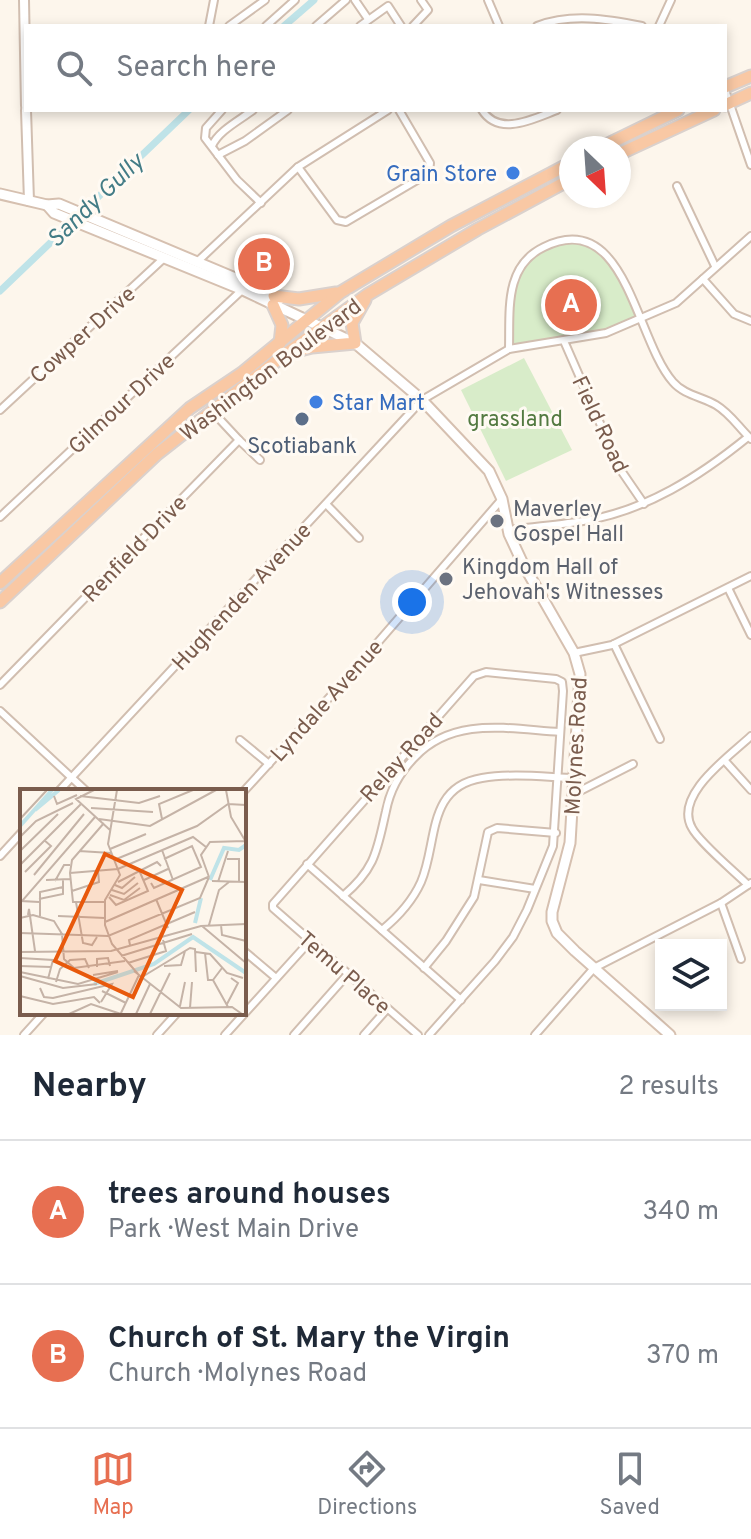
<!DOCTYPE html>
<meta charset="utf-8">
<style>
:root{--surface:#fff;--page:#f6f6f7;--text:#1f2937;--muted:#747a83;--line:#e0e1e3;--accent:#e76f51}
body{margin:0;font-family:Overpass,sans-serif;background:var(--page);color:var(--text)}
.controls{position:absolute;right:24px;bottom:24px;display:grid;overflow:hidden;border-radius:0px;box-shadow:0 4px 12px #0003}
.controls button{width:72px;height:72px;display:grid;place-items:center;padding:0;border:0;border-bottom:2px solid var(--line);background:var(--surface);color:var(--text);font:40px sans-serif}
.compass{position:absolute;left:559px;top:136px;width:72px;height:72px;border-radius:50%;background:var(--surface);box-shadow:0 4px 12px #0003;rotate:155deg}
.you{position:absolute;left:412px;top:602px;width:28px;height:28px;margin:-20px;border:6px solid #fff;border-radius:50%;background:#1a73e8;box-shadow:0 0 0 12px #1a73e833}
.badge{display:grid;place-items:center;width:52px;height:52px;border-radius:50%;background:var(--accent);color:#fff;font-size:26px;font-weight:700}
.pin{position:absolute;translate:-50% -50%;border:4px solid #fff;box-shadow:0 2px 8px #0006}
.list{margin:0;padding:0;list-style:none}
h2{display:flex;justify-content:space-between;align-items:center;height:104px;margin:0;padding:0 32px;font-size:34px}
h2 small{font-size:26px;font-weight:400;color:var(--muted)}
.list li{display:grid;grid-template-columns:52px 1fr auto;gap:24px;align-items:center;box-sizing:border-box;height:144px;padding:0 32px;border-top:2px solid var(--line)}
.list b{display:block;font-size:30px;white-space:nowrap}
.list p{margin:0;font-size:26px;white-space:nowrap;color:var(--muted)}
.list em{font-size:26px;font-style:normal;color:var(--muted)}
.icon{flex:none;width:44px;height:44px;fill:none;stroke:currentColor;stroke-width:2;stroke-linecap:round;stroke-linejoin:round}
.map{position:relative;flex:none;width:751px;height:1035px;overflow:hidden}
.search{position:absolute;background:var(--surface);box-shadow:0 4px 12px #0003;left:24px;right:24px;top:24px;height:88px;display:flex;align-items:center;gap:20px;box-sizing:border-box;padding:0 28px;border-radius:0px;color:var(--muted);font-size:30px}
.sheet{height:392px;background:var(--surface)}
nav{display:flex;justify-content:space-around;align-items:center;box-sizing:border-box;height:112px;border-top:2px solid var(--line);background:var(--surface);font-size:22px;color:var(--muted)}
nav a{display:grid;justify-items:center;gap:4px}
nav .on{color:var(--accent)}
.map>svg:first-child{display:block}
</style>
<div class="map">
<svg width="751" height="1035" viewBox="0 0 751 1035">
<rect width="100%" height="100%" fill="#fdf6ec"/>
<!-- green -->
<g fill="#d8ecc9">
<path d="M582 238C611 253 627 289 638 319L606 333 509 349C511 288 507 244 582 238Z"/>
<polygon points="524,358 572,450 506,481 461,390"/>
</g>
<g fill="none" stroke-linecap="round" stroke-linejoin="round">
<!-- canal -->
<g stroke="#bfe3e8" stroke-width="7">
<polyline points="284,26 314,0"/>
<polyline points="0,291 189,110"/>
</g>
<defs>
<g id="minor">
<polyline points="355,0 368,19"/>
<polyline points="488,0 499,26"/>
<polyline points="209,26 214,0"/>
<polyline points="229,26 265,0"/>
<polyline points="266,26 295,0"/>
<polyline points="316,26 346,0"/>
<polyline points="360,26 388,6 401,26"/>
<polyline points="413,26 428,10 421,0"/>
<path d="M537 26C571 13 607 19 642 26"/>
<polyline points="659,26 671,0"/>
<polyline points="725,90 751,165"/>
<polyline points="222,110 206,128 205,138 237,180 261,203"/>
<path d="M482 110C499 137 533 119 557 110"/>
<path d="M212 146C218 131 240 120 253 110"/>
<polyline points="218,155 245,141 288,110"/>
<polyline points="298,167 337,220 346,222 429,173 430,163 399,110"/>
<polyline points="677,186 715,266"/>
<polyline points="197,262 298,167 388,110"/>
<polyline points="703,279 734,314 751,321"/>
<polyline points="564,341 620,469 644,504"/>
<path d="M509 349C510 310 504 266 544 247 626 207 635 339 673 382 684 395 703 397 716 405 731 414 739 428 751 439"/>
<polyline points="0,410 164,258"/>
<polyline points="239,440 260,460"/>
<polyline points="326,504 359,538"/>
<polyline points="0,517 242,290"/>
<path d="M508 530C533 527 558 525 583 521 646 511 700 476 748 437"/>
<polyline points="728,588 751,635"/>
<polyline points="614,644 660,739"/>
<polyline points="574,653 612,645 751,576"/>
<polyline points="0,685 239,440 212,411"/>
<polyline points="0,711 86,791"/>
<polyline points="240,740 269,764"/>
<polyline points="725,761 751,790"/>
<polyline points="59,791 422,400 509,349 606,333 676,303 751,236"/>
<polyline points="244,791 347,678 502,499"/>
<polyline points="574,794 633,764"/>
<polyline points="0,856 22,832"/>
<polyline points="307,864 461,1000"/>
<polyline points="479,880 535,889"/>
<path d="M748 885C735 872 699 842 692 828 673 795 730 756 751 736"/>
<path d="M343 896C376 868 377 850 386 811 390 790 400 772 415 757 454 716 509 729 560 732"/>
<polyline points="721,903 741,959"/>
<path d="M382 930C399 916 412 902 421 882 438 843 426 787 482 778 511 773 545 777 575 778"/>
<polyline points="244,951 276,978"/>
<polyline points="424,968 446,941 474,897 488,832 497,828 556,833"/>
<polyline points="24,1035 44,1013"/>
<polyline points="157,1035 177,1013"/>
<polyline points="225,1035 310,941"/>
<polyline points="294,1035 347,975"/>
<polyline points="364,1035 387,1009"/>
<polyline points="418,1035 273,908 273,904 474,676 486,672 556,679 562,682 563,691 553,846 527,910 513,937 495,961 429,1035"/>
<polyline points="535,1035 594,968 721,903 751,883"/>
</g>
<g id="tertiary">
<polyline points="24,0 26,106"/>
<polyline points="26,110 29,201"/>
</g>
<g id="secondary">
<polyline points="0,194 47,205 59,204 259,288 279,300"/>
<polyline points="47,205 54,213 243,290 355,343 422,400 489,471 502,499 509,534 523,564 574,653 580,674 570,843 552,912 552,921 557,933 575,951 670,1035"/>
</g>
<g id="trunk">
<polyline points="725,87 751,76"/>
<polyline points="725,105 751,93"/>
<polyline points="600,148 678,110"/>
<polyline points="619,154 714,110"/>
<polyline points="274,296 299,299 336,293"/>
<polyline points="273,305 282,325 280,343"/>
<polyline points="292,352 312,347 355,343 352,323 365,300"/>
<polyline points="0,583 190,408 242,373 341,292 451,226 571,163"/>
<polyline points="0,602 157,454 284,355 367,295 478,229 571,179"/>
</g>
</defs>
<!-- minor casing -->
<use href="#minor" stroke="#d1beb0" stroke-width="10"/>
<!-- tertiary casing -->
<use href="#tertiary" stroke="#d1beb0" stroke-width="12"/>
<!-- secondary casing -->
<use href="#secondary" stroke="#d6c0b0" stroke-width="13"/>
<!-- trunk casing -->
<use href="#trunk" stroke="#dad1cd" stroke-width="15"/>
<!-- minor -->
<use href="#minor" stroke="#fff" stroke-width="6"/>
<!-- tertiary -->
<use href="#tertiary" stroke="#fff" stroke-width="8"/>
<!-- secondary -->
<use href="#secondary" stroke="#fff" stroke-width="9"/>
<!-- trunk -->
<use href="#trunk" stroke="#f9c8a4" stroke-width="11"/>
</g>
<!-- markers -->
<g fill="#3f7fe0" stroke="#fffaf3" stroke-width="3">
<circle cx="513" cy="173" r="8"/>
<circle cx="316" cy="402" r="8"/>
</g>
<circle fill="#5c6f8a" stroke="#fffaf3" stroke-width="3" cx="302" cy="419" r="8"/>
<g fill="#6b7280" stroke="#fffaf3" stroke-width="3">
<circle cx="497" cy="521" r="8"/>
<circle cx="446" cy="579" r="8"/>
</g>
<g text-anchor="middle" stroke-width="6" stroke-linejoin="round" paint-order="stroke">
<!-- shop labels -->
<g font-size="22" fill="#366cbe" stroke="#fffaf3" text-anchor="end">
<text x="497" y="181">Grain Store</text>
<text x="332" y="410" text-anchor="start">Star Mart</text>
</g>
<!-- street labels -->
<g font-size="22" fill="#7a5c4d" stroke="#fffaf3">
<text transform="translate(82 334) rotate(-42)" y="8">Cowper Drive</text>
<text transform="translate(270 369) rotate(-37)" y="8">Washington Boulevard</text>
<text transform="translate(121 403) rotate(-43)" y="8">Gilmour Drive</text>
<text transform="translate(601 424) rotate(65)" y="8">Field Road</text>
<text transform="translate(134 548) rotate(-46)" y="8">Renfield Drive</text>
<text transform="translate(241 596) rotate(-47)" y="8">Hughenden Avenue</text>
<text transform="translate(326 700) rotate(-48)" y="8">Lyndale Avenue</text>
<text transform="translate(575 746) rotate(-87)" y="8">Molynes Road</text>
<text transform="translate(401 757) rotate(-48)" y="8">Relay Road</text>
<text transform="translate(345 972) rotate(41)" y="8">Temu Place</text>
</g>
<!-- park labels -->
<g font-size="22" fill="#537a41" stroke="#fffaf3">
<text x="515" y="426">grassland</text>
</g>
<!-- service labels -->
<g font-size="22" fill="#4e5e75" stroke="#fffaf3">
<text x="302" y="453">Scotiabank</text>
</g>
<!-- worship labels -->
<g font-size="22" fill="#5b616d" stroke="#fffaf3" text-anchor="start">
<text x="513" y="516">Maverley<tspan x="513" dy="25">Gospel Hall</tspan></text>
<text x="462" y="574">Kingdom Hall of<tspan x="462" dy="25">Jehovah's Witnesses</tspan></text>
</g>
<!-- water labels -->
<g font-size="24" font-style="italic" fill="#437c86" stroke="#fffaf3">
<text transform="translate(95 200) rotate(-44)" y="8">Sandy Gully</text>
</g>
</g>
<!-- overview -->
<g transform="translate(20 789)">
<rect width="226" height="226" fill="#fdf6ec"/>
<path fill="none" stroke="#bfe3e8" stroke-width="4" d="M15 21 39 1M0 37 32 1M190 91 204 59 219 61 226 56M175 134 181 109M74 195 134 175 173 148 226 184"/>
<path fill="none" stroke="#c5b3a7" stroke-width="2" d="M74 1 56 10 90 41M92 1H124M97 1 88 55 100 86 85 111V136L92 155 118 185M206 1 211 28 226 53M34 7 37 15 57 6M60 7 119 14 140 7M71 19 133 23M0 30 27 1M79 30 130 37 196 1M142 30 139 15 173 1M84 34 52 71 50 84 53 113H85M0 48 16 32 53 14M90 60 126 45M142 61 153 91M0 62 38 25M59 62 91 64M207 70H219V93M94 71 177 37 208 15 226 16M0 76 61 15M5 83 31 57 24 51M50 84 98 80 173 48 186 58M14 86 64 25M189 88 181 66 190 53 225 52M26 91 50 90M124 91 148 80M35 92 44 76H50M192 92 226 93M98 93 137 73 141 77M198 93 208 62M131 94 134 99 181 78 172 57 144 70M95 96 102 99 115 88M92 101 104 105 118 94M52 102 79 93 78 81M90 106 104 111 120 99M89 108 96 116 128 102 119 81M19 110 43 105V91M136 110 148 139M19 113 2 112 75 28M56 113 63 154 72 156 77 148M8 126 9 120 15 162M20 127V103L43 98M38 127 85 129M0 129 13 126 34 132 42 145 44 170 54 179 105 172M85 133 188 88M189 136 199 101 209 93M201 136 202 146 226 152M182 137 226 174M0 144 88 147 180 109 189 88M110 156 109 151 175 123M0 163 91 162 181 137 226 135M176 163 190 165 207 184 223 189M185 164 188 191H193M101 167 172 145M0 169 33 171 28 190M108 174 146 162 143 151M0 177 31 178M144 177 161 176 165 162M77 178V170L88 169 90 177M202 179 193 191 208 218M114 182 161 219 212 218 222 225M0 183 58 195 98 183M73 186 98 182M0 187 43 199 77 195M122 188 170 159 175 160 176 183M36 193 40 180 50 171 65 170 69 179M20 199 24 208 33 209 92 195 81 213M82 202 106 214M0 207 33 215 74 208 80 214M207 215 218 194 211 189M160 217 165 193M170 219 172 193M101 224 119 186M49 225 71 215 101 225M116 225 130 195M130 225 150 184"/>
<path fill="#e8590c" fill-opacity="0.15" stroke="#e8590c" stroke-width="4" d="M85 65 162 101 113 208 35 172Z"/>
<rect width="226" height="226" fill="none" stroke="#7a5c4d" stroke-width="4"/>
</g>
</svg>
<div class="controls">
<button><svg class="icon" aria-label="layers" viewBox="0 0 24 24"><path d="M12 4l9 5-9 5-9-5zM3 14l9 5 9-5"/></svg></button>
</div>
<svg class="compass" viewBox="-18 -18 36 36"><path d="M0-13l5 13h-10z" fill="#e53935"/><path d="M0 13l5-13h-10z" fill="#747a83"/></svg>
<div class="you"></div>
<div class="pin badge" style="left:571px;top:305px">A</div>
<div class="pin badge" style="left:264px;top:264px">B</div>
<div class="search"><svg class="icon" aria-label="search" viewBox="0 0 24 24"><circle cx="10" cy="10" r="6"/><path d="M15 15l6 6"/></svg>Search here</div>
</div>
<section class="sheet">
<h2>Nearby<small>2 results</small></h2>
<ul class="list">
<li><span class="badge">A</span><div><b>trees around houses</b><p>Park · West Main Drive</p></div><em>340 m</em></li>
<li><span class="badge">B</span><div><b>Church of St. Mary the Virgin</b><p>Church · Molynes Road</p></div><em>370 m</em></li>
</ul>
</section>
<nav>
<a class="on"><svg class="icon" aria-label="map" viewBox="0 0 24 24"><path d="M3 6l6-2 6 2 6-2v14l-6 2-6-2-6 2zM9 4v14M15 6v14"/></svg>Map</a>
<a><svg class="icon" aria-label="directions" viewBox="0 0 24 24"><path d="M12 3l9 9-9 9-9-9zM9 14v-3h6M13 9l2 2-2 2"/></svg>Directions</a>
<a><svg class="icon" aria-label="saved" viewBox="0 0 24 24"><path d="M7 4h10v16l-5-4-5 4z"/></svg>Saved</a>
</nav>
